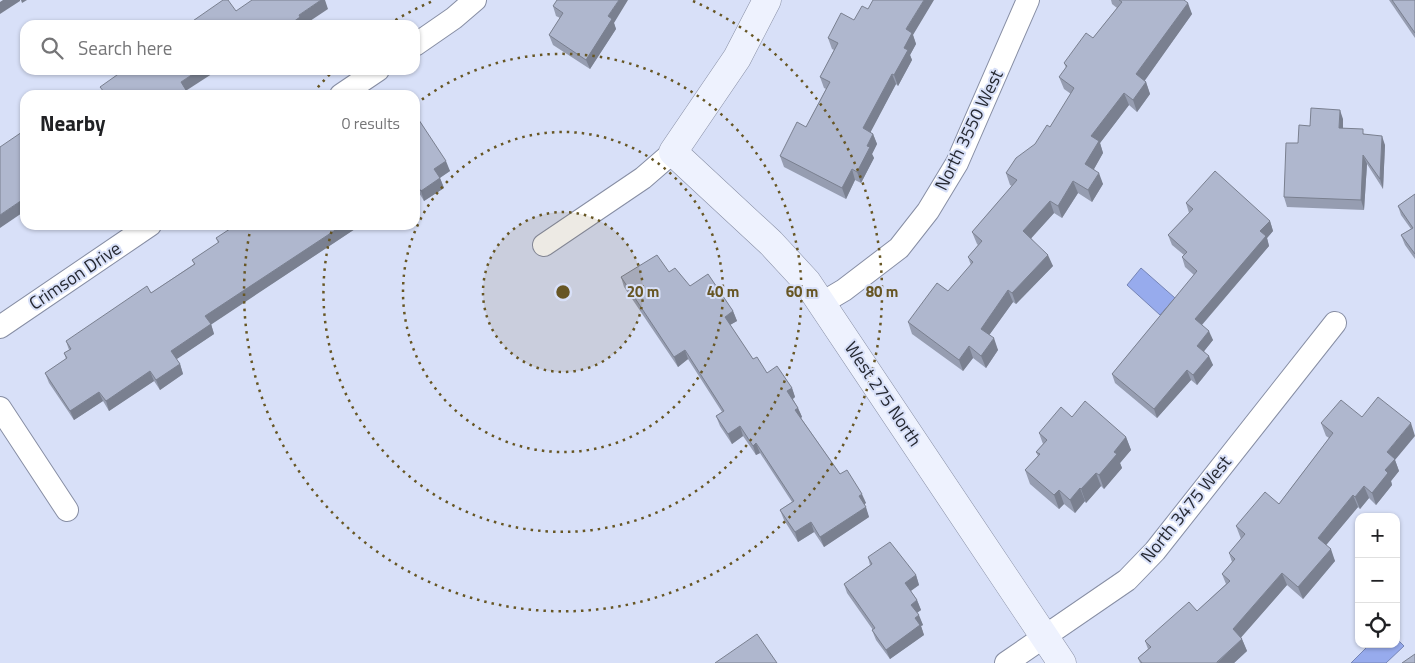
<!DOCTYPE html>
<meta charset="utf-8">
<style>
:root{--surface:#fff;--page:#f2f2f2;--text:#202124;--muted:#757577;--line:#e0e0e0}
body{margin:0;font-family:"Titillium Web",sans-serif;background:var(--page);color:var(--text)}
.controls{position:absolute;right:15px;bottom:15px;display:grid;overflow:hidden;border-radius:10px;box-shadow:0 1px 4px #0004}
.controls button{width:45px;height:45px;display:grid;place-items:center;padding:0;border:0;border-bottom:1px solid var(--line);background:var(--surface);color:var(--text);font:25px sans-serif}
.list{margin:0;padding:0;list-style:none}
h2{display:flex;justify-content:space-between;align-items:center;height:65px;margin:0;padding:0 20px;font-size:21px}
h2 small{font-size:16px;font-weight:400;color:var(--muted)}
.icon{flex:none;width:28px;height:28px;fill:none;stroke:currentColor;stroke-width:2;stroke-linecap:round;stroke-linejoin:round}
.map{position:relative;flex:none;width:1415px;height:663px;overflow:hidden}
.search{position:absolute;background:var(--surface);box-shadow:0 1px 4px #0004;left:20px;top:20px;width:400px;height:55px;display:flex;align-items:center;gap:12px;box-sizing:border-box;padding:0 18px;border-radius:15px;color:var(--muted);font-size:19px}
.panel{position:absolute;background:var(--surface);box-shadow:0 1px 4px #0004;left:20px;top:90px;width:400px;height:140px;border-radius:15px}
.map>svg:first-child{display:block}
</style>
<div class="map">
<svg width="1415" height="663" viewBox="0 0 1415 663">
<rect width="100%" height="100%" fill="#d8e0f8"/>
<!-- water -->
<g fill="#97abed" stroke="#7584b5">
<polygon points="1141,268 1175,298 1160,315 1127,285"/>
<polygon points="1396,638 1404,646 1386,663 1351,663 1370,644 1396,644"/>
</g>
<g fill="none" stroke-linecap="round" stroke-linejoin="round">
<defs>
<g id="street">
<polyline points="415,45 454,18 475,0"/>
<polyline points="341,95 378,70"/>
<polyline points="544,245 643,178 673,152"/>
<polyline points="822,303 844,290 899,248 928,211 957,163 1028,0"/>
<polyline points="0,327 150,225"/>
<polyline points="0,408 67,510"/>
<polyline points="1006,663 1127,580 1155,551 1335,323"/>
</g>
<polyline id="secondary" points="767,0 737,58 673,152 771,243 807,282 1062,663"/>
</defs>
<!-- street casing -->
<use href="#street" stroke="#878ea4" stroke-width="24"/>
<!-- secondary casing -->
<use href="#secondary" stroke="#878ea4" stroke-width="29"/>
<!-- street -->
<use href="#street" stroke="#fff" stroke-width="22"/>
<!-- secondary -->
<use href="#secondary" stroke="#eef2fe" stroke-width="28"/>
</g>
<!-- wall -->
<g fill="#969db1">
<polygon points="1111,0 1184,0 1192,14 1144,81 1146,82 1150,94 1137,112 1129,105 1100,143 1103,153 1094,169 1103,184 1092,202 1078,193 1062,218 1054,213 1031,238 1053,266 1016,304 1013,302 989,335 998,350 986,368 973,358 963,371 912,334 908,322 948,291 971,265 968,257 978,245 977,244 972,232 1012,186 1010,185 1006,173 1035,144 1050,127 1071,94 1064,89 1059,77 1066,68 1064,63 1093,38 1117,8 1112,4"/>
<polygon points="1389,0 1415,0 1415,38"/>
<polygon points="553,6 614,23 616,29 590,69 553,45 549,35 560,18 556,16"/>
<polygon points="854,20 913,35 916,44 910,55 912,60 898,86 896,84 870,132 873,134 877,144 872,154 874,158 861,183 855,180 846,199 784,167 780,156 806,127 826,89 824,88 820,77 834,50 832,49 828,38"/>
<polygon points="415,114 450,171 440,178 444,188 424,201 416,188 415,189"/>
<polygon points="1343,119 1343,128 1365,134 1385,145 1383,189 1367,164 1364,210 1287,207 1284,197 1310,126"/>
<polygon points="1415,194 1415,259 1405,245 1401,235 1411,229 1401,215 1398,206"/>
<polygon points="1186,203 1270,221 1273,231 1267,238 1269,246 1202,325 1213,340 1204,351 1213,365 1197,385 1191,380 1157,418 1115,383 1112,374 1194,275 1185,267 1182,257 1184,255 1172,245 1168,235 1189,213"/>
<polygon points="248,225 361,225 211,324 214,334 176,359 180,364 183,374 160,390 154,381 109,411 103,401 74,420 49,383 45,373 66,359 64,353 69,350 66,341 151,293 194,264 192,260 218,243 216,238 245,227"/>
<polygon points="669,272 690,286 733,311 737,321 730,325 753,359 767,373 792,388 795,397 793,399 798,408 802,417 801,418 840,474 866,503 864,504 869,517 824,547 814,532 798,542 784,520 780,510 792,502 760,453 756,455 743,436 732,444 720,426 716,416 722,412 688,359 678,367 624,287 621,277"/>
<polygon points="1072,417 1126,437 1131,450 1120,463 1122,468 1104,489 1101,486 1086,503 1085,501 1075,513 1064,504 1059,509 1030,484 1025,470 1038,456 1036,452 1043,444 1039,433"/>
<polygon points="1321,423 1395,460 1399,471 1391,481 1392,485 1376,505 1369,498 1360,509 1358,507 1326,545 1335,561 1303,599 1287,585 1241,637 1247,651 1234,663 1140,663 1138,658 1148,649 1145,641 1197,611 1226,584 1222,574 1232,562 1229,553 1241,539 1236,526 1279,504 1329,438 1326,436"/>
<polygon points="868,557 916,575 919,585 911,591 917,600 921,610 917,613 923,625 921,626 924,635 890,659 876,640 872,630 873,630 847,593 844,584 870,565"/>
</g>
<!-- shaded-wall -->
<g fill="#7a8090">
<polygon points="3,0 20,0 20,1 0,14 0,2"/>
<polygon points="21,0 27,0 22,3"/>
<polygon points="321,0 325,0 328,9 304,25 289,25 299,15"/>
<polygon points="619,0 628,0 614,23 616,29 590,69 586,60 608,16"/>
<polygon points="924,0 934,0 913,35 916,44 910,55 912,60 898,86 894,75 904,48 906,29"/>
<polygon points="1188,3 1192,14 1141,86 1136,74"/>
<polygon points="199,70 218,70 184,92 181,82"/>
<polygon points="237,70 242,70 238,73"/>
<polygon points="892,74 896,84 867,139 863,128"/>
<polygon points="1146,82 1150,94 1137,112 1133,100"/>
<polygon points="1124,93 1129,105 1100,143 1103,153 1090,176 1085,164 1091,136"/>
<polygon points="1340,110 1343,119 1343,137 1339,128"/>
<polygon points="873,134 877,144 872,154 874,158 861,183 857,172 867,146"/>
<polygon points="1382,136 1385,145 1383,189 1380,179"/>
<polygon points="1363,155 1367,164 1364,210 1361,200"/>
<polygon points="446,161 450,171 438,179 434,169"/>
<polygon points="852,169 855,180 846,199 842,188"/>
<polygon points="1099,173 1103,184 1092,202 1088,190"/>
<polygon points="440,178 444,188 424,201 421,191"/>
<polygon points="1073,181 1078,193 1062,218 1058,206"/>
<polygon points="25,198 25,211 0,228 0,215"/>
<polygon points="1050,201 1054,213 1027,243 1023,231"/>
<polygon points="1270,221 1273,231 1267,238 1269,246 1199,328 1195,319 1260,231"/>
<polygon points="343,225 361,225 209,326 205,316"/>
<polygon points="1048,255 1053,266 1016,304 1012,293"/>
<polygon points="1008,290 1013,302 985,341 981,329"/>
<polygon points="733,311 737,321 728,326 725,317"/>
<polygon points="211,324 214,334 174,361 171,351"/>
<polygon points="1209,331 1213,340 1201,355 1197,346"/>
<polygon points="994,338 998,350 986,368 981,356"/>
<polygon points="969,346 973,358 963,371 959,360"/>
<polygon points="685,350 688,359 678,367 674,357"/>
<polygon points="1209,356 1213,365 1197,385 1193,375"/>
<polygon points="180,364 183,374 160,390 156,380"/>
<polygon points="1187,370 1191,380 1157,418 1154,409"/>
<polygon points="150,371 154,381 109,411 106,401"/>
<polygon points="792,388 795,397 791,400 787,391"/>
<polygon points="99,392 103,401 74,420 70,411"/>
<polygon points="798,408 802,417 799,419 795,410"/>
<polygon points="1411,423 1415,436 1395,460 1399,471 1391,481 1392,485 1376,505 1372,493 1385,470 1387,452"/>
<polygon points="740,426 743,436 732,444 728,434"/>
<polygon points="1126,437 1131,450 1120,463 1122,468 1104,489 1099,475 1114,452"/>
<polygon points="756,443 760,453 756,455 753,446"/>
<polygon points="1096,473 1101,486 1086,503 1081,489"/>
<polygon points="1364,486 1369,498 1360,509 1355,497"/>
<polygon points="1080,488 1085,501 1075,513 1070,500"/>
<polygon points="1059,490 1064,504 1059,509 1054,495"/>
<polygon points="862,494 866,503 862,506 859,496"/>
<polygon points="1353,495 1358,507 1322,550 1318,538"/>
<polygon points="866,507 869,517 824,547 820,537"/>
<polygon points="811,522 814,532 798,542 795,532"/>
<polygon points="1331,549 1335,561 1303,599 1298,587"/>
<polygon points="1282,573 1287,585 1238,641 1233,629"/>
<polygon points="916,575 919,585 909,592 905,583"/>
<polygon points="917,600 921,610 915,614 911,605"/>
<polygon points="919,615 923,625 921,626 924,635 890,659 886,650 915,618"/>
<polygon points="1242,639 1247,651 1234,663 1217,663"/>
</g>
<!-- building -->
<g fill="#afb7ce" stroke="#7a8090">
<polygon points="223,0 228,0 236,11 252,0 321,0 299,15 300,17 289,25 187,25"/>
<polygon points="557,0 619,0 608,16 612,19 586,60 549,35 563,13 553,6"/>
<polygon points="873,0 924,0 906,29 912,33 904,48 908,50 894,75 892,74 863,128 873,134 867,146 870,147 857,172 852,169 842,188 780,156 797,122 806,127 830,82 820,77 838,43 828,38 841,13 854,20 862,6 868,9"/>
<polygon points="1119,0 1184,0 1188,3 1136,74 1146,82 1133,100 1124,93 1091,136 1099,141 1085,164 1099,173 1088,190 1073,181 1058,206 1050,201 1023,231 1048,255 1012,293 1008,290 981,329 994,338 981,356 969,346 959,360 908,322 937,283 948,291 973,262 968,257 982,241 972,232 1017,180 1006,173 1016,158 1035,144 1047,125 1050,127 1074,88 1059,77 1067,66 1064,63 1086,33 1093,38 1122,2"/>
<polygon points="1392,0 1415,0 1415,33"/>
<polygon points="124,70 199,70 181,82 189,95 100,95 104,92 100,87"/>
<polygon points="1311,108 1340,110 1339,128 1363,129 1363,134 1382,136 1380,179 1363,155 1361,200 1284,197 1286,143 1298,143 1299,125 1310,126"/>
<polygon points="415,114 446,161 434,169 440,178 421,191 415,183"/>
<polygon points="25,130 25,198 0,215 0,147"/>
<polygon points="1215,171 1270,221 1260,231 1266,236 1195,319 1209,331 1197,346 1209,356 1193,375 1187,370 1154,409 1112,374 1197,271 1182,257 1187,252 1168,235 1193,209 1186,203"/>
<polygon points="1415,194 1415,254 1401,235 1413,228 1398,206"/>
<polygon points="236,225 243,225 245,227 248,225 343,225 205,316 211,324 171,351 180,364 156,380 150,371 106,401 99,392 70,411 45,373 67,358 64,353 71,349 66,341 147,286 151,293 195,264 192,260 219,242 216,238"/>
<polygon points="657,255 669,272 675,268 690,286 708,274 733,311 725,317 753,359 757,357 767,373 777,366 792,388 787,391 798,408 795,410 840,474 847,470 862,494 859,496 866,507 820,537 811,522 795,532 780,510 794,501 756,443 753,446 740,426 728,434 716,416 724,411 685,350 674,357 621,277"/>
<polygon points="1378,397 1411,423 1387,452 1395,459 1385,470 1388,473 1372,493 1364,486 1355,497 1353,495 1318,538 1331,549 1298,587 1282,573 1233,629 1242,639 1217,662 1217,663 1142,663 1138,658 1151,647 1145,641 1189,602 1197,611 1230,581 1222,574 1235,559 1229,553 1245,534 1236,526 1265,492 1279,504 1333,433 1321,423 1341,400 1362,417"/>
<polygon points="1085,401 1126,437 1114,452 1117,454 1099,475 1096,473 1081,489 1080,488 1070,500 1059,490 1054,495 1025,470 1040,454 1036,452 1047,440 1039,433 1061,407 1072,417"/>
<polygon points="890,542 916,575 905,583 917,600 911,605 919,615 915,618 920,625 886,650 872,630 875,628 844,584 872,564 868,557"/>
<polygon points="757,634 777,663 715,663"/>
<polygon points="1415,654 1415,663 1402,663"/>
</g>
<!-- distance rings -->
<circle cx="563" cy="292" r="80" fill="#675624" fill-opacity=".12"/>
<g fill="none" stroke="#675624" stroke-width="2.5" stroke-dasharray="2.5 5">
<circle cx="563" cy="292" r="80"/>
<circle cx="563" cy="292" r="160"/>
<path d="M416 104A239 239 0 1 1 333 226"/>
<path d="M313 93A319 319 0 0 1 334 70M389 24A319 319 0 0 1 433 1M693 1A319 319 0 1 1 251 226"/>
</g>
<g text-anchor="middle" stroke-width="4" stroke-linejoin="round" paint-order="stroke">
<!-- street labels -->
<g font-size="18" fill="#262932" stroke="#d8e0f8">
<text transform="translate(969 130) rotate(-64)" y="6">North 3550 West</text>
<text transform="translate(75 276) rotate(-34)" y="6">Crimson Drive</text>
<text transform="translate(883 394) rotate(56)" y="6">West 275 North</text>
<text transform="translate(1186 509) rotate(-51)" y="6">North 3475 West</text>
</g>
</g>
<circle cx="563" cy="292" r="8" fill="#675624" stroke="#d8e0f8" stroke-width="2.5"/>
<g font-size="15" text-anchor="middle" font-weight="bold" fill="#675624" stroke="#d8e0f8" stroke-width="4" stroke-linejoin="round" paint-order="stroke">
<text x="643" y="297">20 m</text>
<text x="723" y="297">40 m</text>
<text x="802" y="297">60 m</text>
<text x="882" y="297">80 m</text>
</g>
</svg>
<div class="controls">
<button>+</button>
<button>−</button>
<button><svg class="icon" aria-label="locate" viewBox="0 0 24 24"><circle cx="12" cy="12" r="6"/><path d="M12 2v4M12 18v4M2 12h4M18 12h4"/></svg></button>
</div>
<div class="search"><svg class="icon" aria-label="search" viewBox="0 0 24 24"><circle cx="10" cy="10" r="6"/><path d="M15 15l6 6"/></svg>Search here</div>
<section class="panel">
<h2>Nearby<small>0 results</small></h2>
<ul class="list">
</ul>
</section>
</div>
